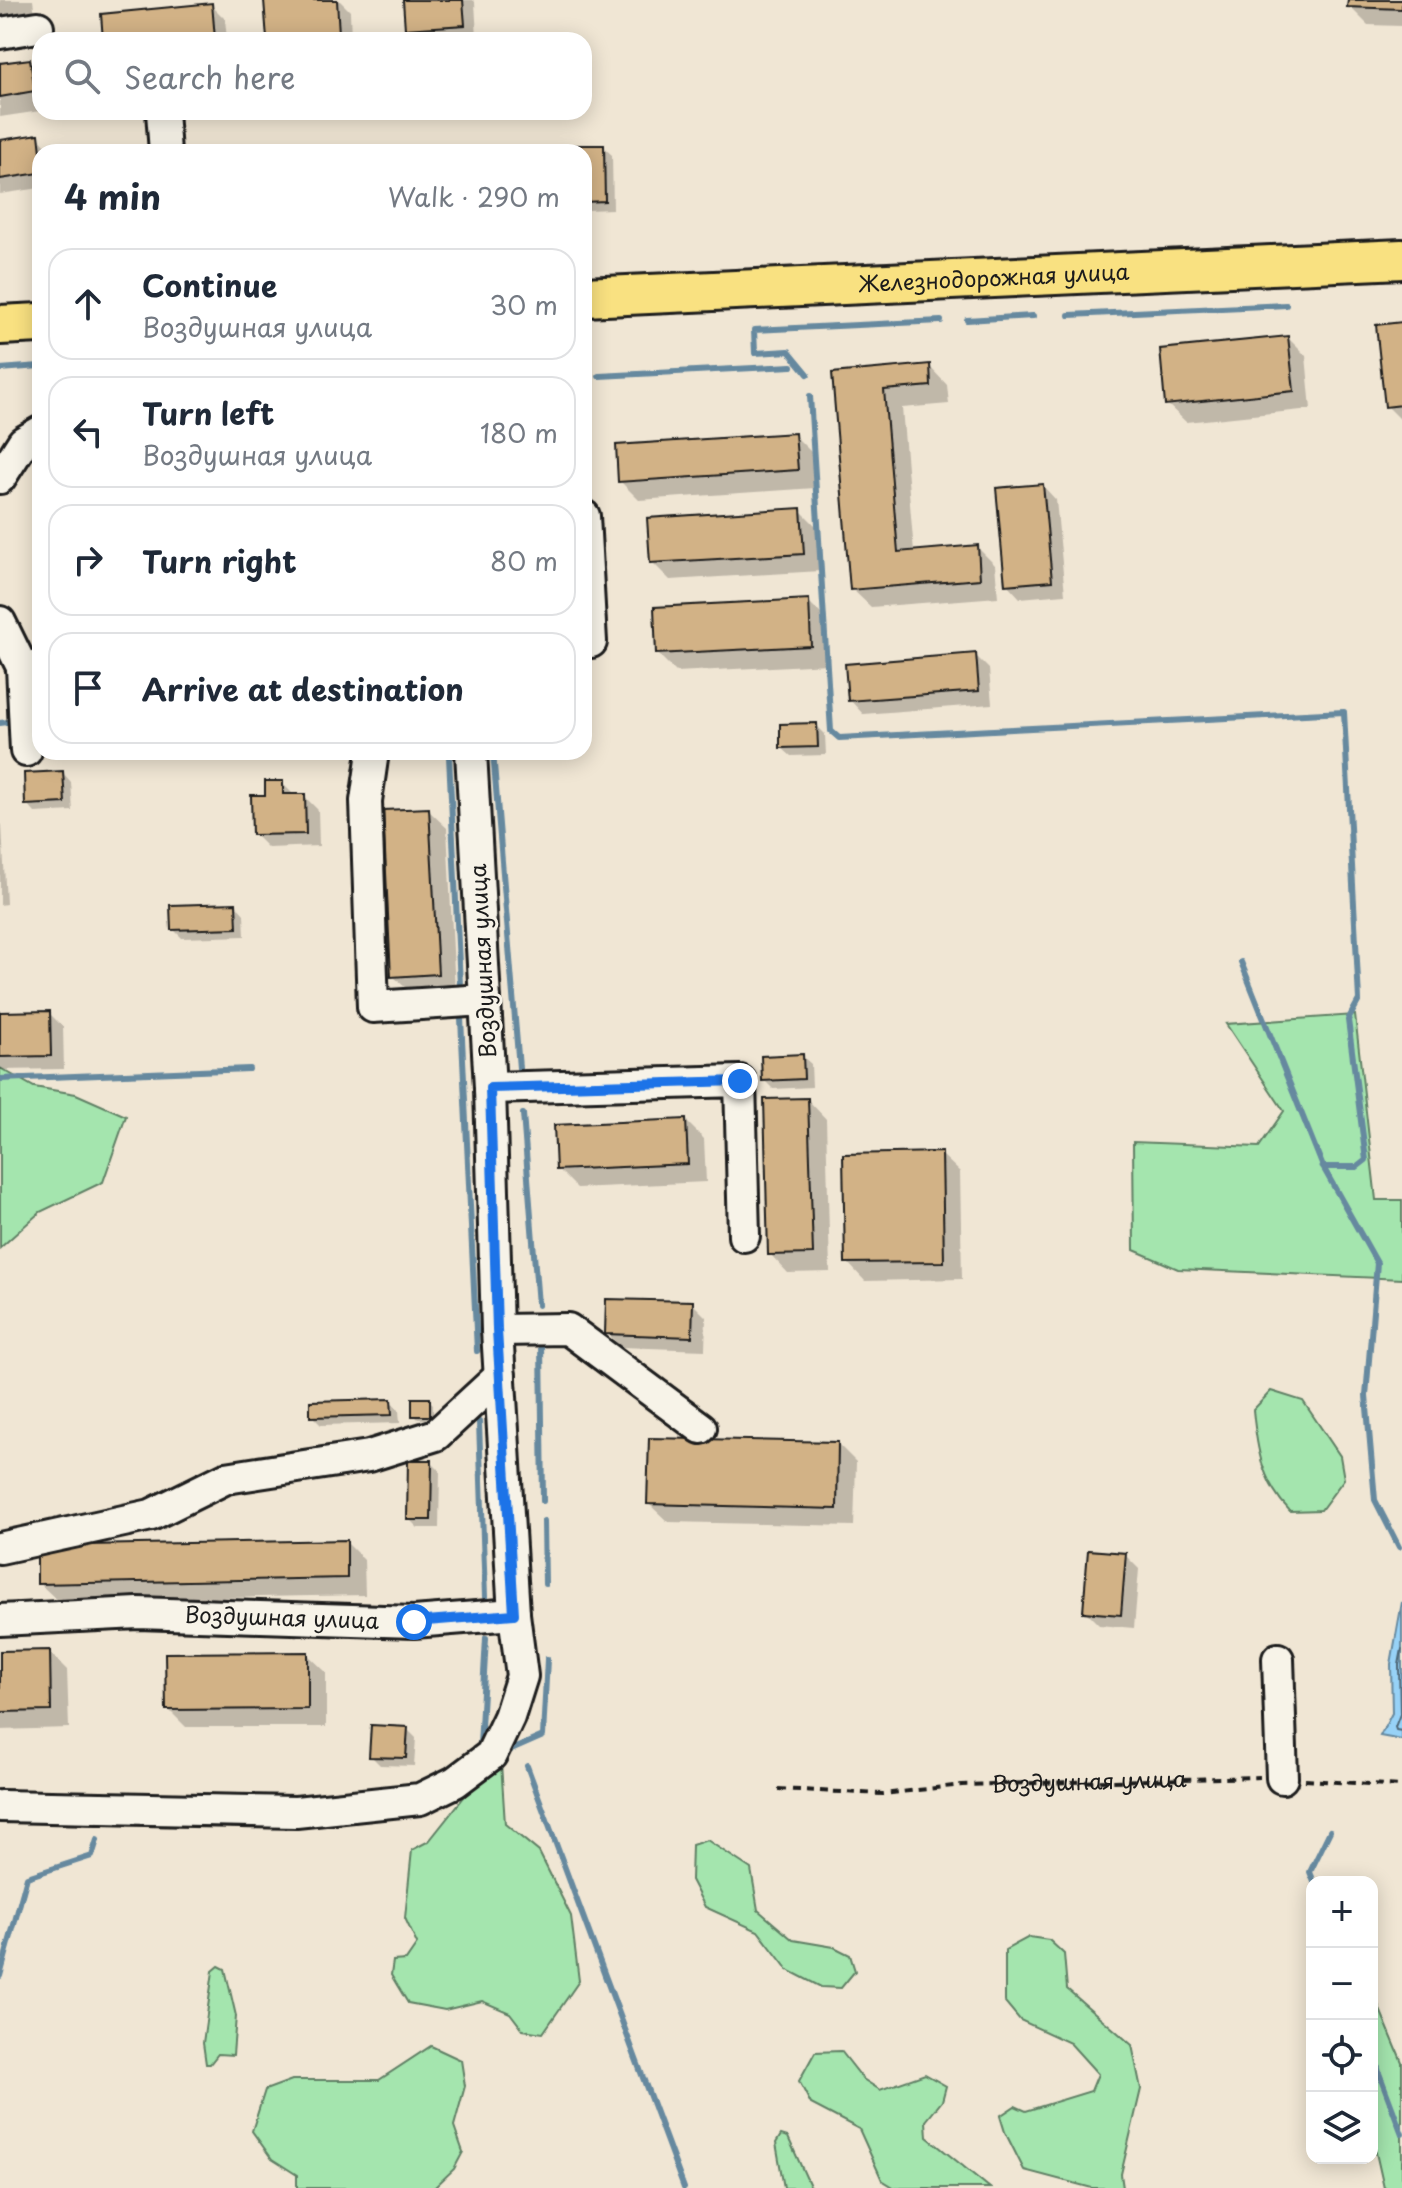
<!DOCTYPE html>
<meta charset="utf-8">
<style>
:root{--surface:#fff;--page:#f6f6f7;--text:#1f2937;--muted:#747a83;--line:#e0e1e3}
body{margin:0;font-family:"Playpen Sans",sans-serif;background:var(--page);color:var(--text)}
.controls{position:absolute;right:24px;bottom:24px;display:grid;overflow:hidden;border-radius:16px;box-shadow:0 4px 20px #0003}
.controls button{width:72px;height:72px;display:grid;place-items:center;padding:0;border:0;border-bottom:2px solid var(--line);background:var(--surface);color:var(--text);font:40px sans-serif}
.stop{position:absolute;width:24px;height:24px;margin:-18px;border:6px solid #1a73e8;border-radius:50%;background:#fff}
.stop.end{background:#1a73e8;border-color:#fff;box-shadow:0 2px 8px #0008}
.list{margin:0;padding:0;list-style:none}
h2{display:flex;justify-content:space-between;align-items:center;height:104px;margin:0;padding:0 32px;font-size:34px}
h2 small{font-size:26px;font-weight:400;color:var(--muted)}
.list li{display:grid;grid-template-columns:52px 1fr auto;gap:24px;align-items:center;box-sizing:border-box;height:112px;margin:0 16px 16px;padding:0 16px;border:2px solid var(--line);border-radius:24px}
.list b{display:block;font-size:30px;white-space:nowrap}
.list p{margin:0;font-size:26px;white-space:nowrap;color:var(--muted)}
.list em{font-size:26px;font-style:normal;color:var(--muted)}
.icon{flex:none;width:44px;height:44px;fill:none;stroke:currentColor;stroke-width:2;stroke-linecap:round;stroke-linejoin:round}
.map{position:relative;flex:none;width:1402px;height:2188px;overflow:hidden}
.search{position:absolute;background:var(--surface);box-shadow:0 4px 20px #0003;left:32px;top:32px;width:560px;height:88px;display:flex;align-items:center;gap:20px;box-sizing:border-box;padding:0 28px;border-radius:24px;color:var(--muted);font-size:30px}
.panel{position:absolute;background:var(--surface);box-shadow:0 4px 20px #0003;left:32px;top:144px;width:560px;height:616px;border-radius:24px}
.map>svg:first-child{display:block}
</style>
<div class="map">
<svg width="1402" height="2188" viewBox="0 0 1402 2188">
<rect width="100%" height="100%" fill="#f0e6d4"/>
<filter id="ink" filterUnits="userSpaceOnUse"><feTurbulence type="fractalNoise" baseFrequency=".0125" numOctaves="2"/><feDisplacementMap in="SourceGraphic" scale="16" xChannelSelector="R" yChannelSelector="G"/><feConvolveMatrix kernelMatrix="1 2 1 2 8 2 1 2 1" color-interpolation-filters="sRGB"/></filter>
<g filter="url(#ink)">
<!-- green -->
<g fill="#a4e5ae" stroke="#608065" stroke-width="2">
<polygon points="1355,1015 1376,1200 1402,1200 1402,1279 1178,1269 1134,1250 1133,1142 1259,1147 1284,1111 1226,1024"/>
<polygon points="0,1068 34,1087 76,1094 126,1116 103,1182 40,1212 0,1248"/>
<path d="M1271 1391 1303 1401 1340 1456 1344 1479 1321 1510 1290 1511C1262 1482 1257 1450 1253 1410Z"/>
<polygon points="501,1763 505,1824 539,1852 571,1916 579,1981 543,2033 523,2030 510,2013 482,2001 445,2010 408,2003 391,1975 393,1961 406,1960 417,1944 405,1918 412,1850 429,1841 472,1787"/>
<polygon points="707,1840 751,1869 758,1910 793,1940 834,1947 850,1955 855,1971 841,1988 821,1987 788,1970 758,1931 705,1907 691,1880 692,1845"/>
<polygon points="1029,1937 1049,1940 1064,1954 1067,1989 1132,2045 1141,2089 1121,2174 1123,2188 1092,2188 1024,2170 1005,2132 1000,2116 1015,2106 1026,2111 1091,2091 1098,2074 1070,2043 1020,2020 1005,2002 1005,1950"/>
<polygon points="219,1966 225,1969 236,2016 233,2055 218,2054 210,2064 206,2064 203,2043 213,1971"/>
<polygon points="1372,1975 1376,2000 1402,2062 1402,2188 1384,2188 1372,2135"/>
<polygon points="431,2046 461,2060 465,2086 454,2126 463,2152 454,2169 434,2188 297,2188 297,2175 272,2159 252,2131 265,2090 292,2080 379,2080"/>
<polygon points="841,2051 863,2079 880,2090 925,2074 946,2086 942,2101 926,2121 927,2137 990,2188 895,2188 882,2180 859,2129 811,2104 799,2081 815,2052"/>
<polygon points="781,2135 788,2137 811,2188 784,2188 776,2143"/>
</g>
<!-- water -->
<polygon fill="#97d2f7" stroke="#66899f" stroke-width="2" points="1402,1602 1402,1740 1380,1736 1392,1713 1391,1664"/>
<!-- shadow -->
<g fill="#0003">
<polygon points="0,0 33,0 35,15 0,19"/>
<polygon points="291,0 339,0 350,11 351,40 271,40 269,38"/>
<polygon points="405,0 473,0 475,2 477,38 419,40 407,28"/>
<polygon points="1350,0 1402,0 1402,26 1368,25 1349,6"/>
<polygon points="211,5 225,19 227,40 105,40 103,15"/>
<polygon points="30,61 40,71 40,111 0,117 0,65"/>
<polygon points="38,136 52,152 40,152 40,188 0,194 0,142"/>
<polygon points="603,147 612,155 613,209 587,210 584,207 584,152 577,152"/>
<polygon points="1402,324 1402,421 1387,406"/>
<polygon points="1288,338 1306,356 1311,409 1186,422 1167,404"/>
<polygon points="929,366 947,385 949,404 902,408 914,552 977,547 995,565 998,597 871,607 852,589 834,375"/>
<polygon points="794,435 813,454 815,488 639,500 620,481"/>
<polygon points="1043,486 1056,500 1065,594 1020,598 1007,584"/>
<polygon points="800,510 819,529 821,571 670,580 652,562"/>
<polygon points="808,601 826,619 828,664 676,672 658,654"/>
<polygon points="975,655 989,669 992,704 863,714 850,700"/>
<polygon points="816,725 825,734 826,755 791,756 782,748"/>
<polygon points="63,773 71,782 73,811 35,813 27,804"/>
<polygon points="282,783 295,796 304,796 318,810 319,846 268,848 254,834 267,797"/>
<polygon points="428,810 447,828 455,992 412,994 393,976"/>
<polygon points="0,823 2,825 6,904 0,905"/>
<polygon points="236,905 244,914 245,936 182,938 173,929"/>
<polygon points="49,1013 63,1027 64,1069 0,1070 0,1014"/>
<polygon points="802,1056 811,1064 812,1087 773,1089 764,1080"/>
<polygon points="808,1100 826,1119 830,1272 788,1273 770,1254"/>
<polygon points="686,1121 704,1139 706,1182 577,1188 558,1169"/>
<polygon points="941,1154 960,1172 962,1279 865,1281 847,1262"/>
<polygon points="692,1303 706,1317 705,1350 621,1347 607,1333"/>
<polygon points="429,1400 433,1404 433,1419 418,1419 414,1415"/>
<polygon points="391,1401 399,1410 400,1423 321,1425 312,1416"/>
<polygon points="838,1444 856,1462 854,1526 668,1522 649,1504"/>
<polygon points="431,1462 440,1471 439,1528 418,1528 409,1519"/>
<polygon points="346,1542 364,1560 365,1595 58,1601 39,1583"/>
<polygon points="1125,1555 1139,1569 1134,1628 1099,1625 1085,1611"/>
<polygon points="49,1652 67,1670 69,1728 0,1730 0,1653"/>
<polygon points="307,1654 326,1672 326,1727 186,1727 168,1709"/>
<polygon points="407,1729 416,1738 414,1766 380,1765 371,1756"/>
</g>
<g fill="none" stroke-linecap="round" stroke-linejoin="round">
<!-- shore -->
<polyline stroke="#4d6574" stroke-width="2" points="1402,1649 1399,1665 1400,1714 1395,1727 1396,1730 1402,1731"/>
<!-- stream -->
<g stroke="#66899f" stroke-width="6">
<polyline points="1069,315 1286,305"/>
<polyline points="967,320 1033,316"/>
<polyline points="0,369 40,366"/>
<polyline points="808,374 789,351 755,353 754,330 941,321"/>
<polyline points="599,376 792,366"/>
<polyline points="810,396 831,731 839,738 1344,712 1359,1000 1348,1020 1366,1160 1357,1167 1323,1167"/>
<polyline points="0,723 8,722"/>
<polyline points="493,752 519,1068"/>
<polyline points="449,756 460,985"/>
<polyline points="1241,962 1323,1167 1377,1263 1366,1396 1375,1500 1399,1547"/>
<polyline points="461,1018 477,1351"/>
<polyline points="0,1079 249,1069"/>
<polyline points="523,1114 538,1305"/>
<polyline points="541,1343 543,1501"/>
<polyline points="479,1422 485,1597"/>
<polyline points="544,1521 545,1584"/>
<polyline points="480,1745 486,1638"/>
<polyline points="509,1751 543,1736 547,1659"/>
<polyline points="527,1766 684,2188"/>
<polyline points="1314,1882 1310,1872 1330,1831"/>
<polyline points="0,1976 27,1877 92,1856 97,1840"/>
<polyline points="1372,2043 1379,2073 1402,2134"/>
</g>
</g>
<!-- building -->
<g fill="#d2b286" stroke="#1c1c1c" stroke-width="2">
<polygon points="264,0 337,0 339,34 267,39"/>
<polygon points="403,0 463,0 465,25 405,29"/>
<polygon points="1348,0 1402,0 1402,9 1347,7"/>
<polygon points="212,3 215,39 103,40 101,14"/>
<polygon points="30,59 35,91 0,97 0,63"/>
<polygon points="39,134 41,152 40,173 0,179 0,140"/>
<polygon points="575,145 604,145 605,201 584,202 584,152 575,152"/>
<polygon points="1402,322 1402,405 1385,407 1376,325"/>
<polygon points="1288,336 1294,391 1165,405 1160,349"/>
<polygon points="930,364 931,386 884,390 898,552 978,545 980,579 850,590 832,373"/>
<polygon points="795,433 798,470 618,482 616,445"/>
<polygon points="1043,484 1052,581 1005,585 996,488"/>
<polygon points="801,508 804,554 650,563 647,518"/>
<polygon points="809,599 811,646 656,654 654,607"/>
<polygon points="976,653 979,691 848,701 845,664"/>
<polygon points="817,723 818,747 780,748 780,724"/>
<polygon points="63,771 65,803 25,805 24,773"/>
<polygon points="265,781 283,781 283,794 305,794 306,834 252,835 251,795 265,795"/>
<polygon points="429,808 438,974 391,977 383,810"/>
<polygon points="236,903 237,928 171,930 170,905"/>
<polygon points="50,1011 51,1056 0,1057 0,1012"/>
<polygon points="803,1054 804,1079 762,1081 761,1056"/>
<polygon points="808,1098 813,1254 768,1255 764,1099"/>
<polygon points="686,1119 688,1164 556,1170 554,1125"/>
<polygon points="942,1152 944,1262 845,1263 843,1154"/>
<polygon points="606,1299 693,1301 692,1337 605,1334"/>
<rect x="412" y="1398" width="18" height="18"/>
<polygon points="391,1399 392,1415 310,1417 310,1401"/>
<polygon points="649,1438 838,1442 837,1509 647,1504"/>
<polygon points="408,1460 432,1460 431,1520 407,1520"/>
<polygon points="347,1540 347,1578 37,1584 37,1546"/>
<polygon points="1088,1550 1126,1553 1121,1615 1083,1612"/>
<polygon points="50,1650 51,1711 0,1712 0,1651"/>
<polygon points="308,1652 308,1709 166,1710 165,1653"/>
<polygon points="371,1725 408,1727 406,1758 369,1757"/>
</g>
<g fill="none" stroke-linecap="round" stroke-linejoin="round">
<defs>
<g id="minor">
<polyline points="0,33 38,27"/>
<polyline points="162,112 165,152"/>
<polyline points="0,478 23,442 40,432"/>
<polyline points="584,516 591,642"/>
<polyline points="0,622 22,667"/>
<polyline points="26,751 22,667 40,667"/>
<polyline points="373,752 366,801 373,1007 485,1000"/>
<polyline points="490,1088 740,1081 744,1236"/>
<polyline points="497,1330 568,1329 701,1428"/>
<polyline points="0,1548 151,1515 226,1478 369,1456 436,1435 500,1376"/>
<path id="s2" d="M0 1620 138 1613 414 1622 514 1614"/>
<polyline points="1278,1659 1282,1778"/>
<polyline points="0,1806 296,1812 420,1799 455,1782 491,1755 509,1717 522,1676 514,1614 497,1330 490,1088 471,752"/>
</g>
<g id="major">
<path id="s3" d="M584 297 1402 259"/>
<polyline points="0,325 40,323"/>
</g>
</defs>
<!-- minor casing -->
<use href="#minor" stroke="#1c1c1c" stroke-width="36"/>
<!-- major casing -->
<use href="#major" stroke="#1c1c1c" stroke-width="44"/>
<!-- path -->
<g stroke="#1c1c1c" stroke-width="4" stroke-dasharray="8 6" stroke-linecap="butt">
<polyline points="1305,1780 1402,1786"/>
<path id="s1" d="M778 1789 883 1794 962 1785 1260 1777"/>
</g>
<!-- minor -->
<use href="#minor" stroke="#f7f3e8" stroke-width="30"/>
<!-- major -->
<use href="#major" stroke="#f9e181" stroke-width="38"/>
</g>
</g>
<g fill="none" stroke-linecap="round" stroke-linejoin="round" filter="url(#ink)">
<!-- route -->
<polyline stroke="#1a73e8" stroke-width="10" points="414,1622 514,1614 497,1330 490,1088 740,1081"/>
</g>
<g text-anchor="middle" stroke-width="6" stroke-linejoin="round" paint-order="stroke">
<!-- street labels -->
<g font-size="22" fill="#1c1c1c" stroke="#f7f3e8">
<text dy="8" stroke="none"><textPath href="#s3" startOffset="410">Железнодорожная улица</textPath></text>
<text transform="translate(483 961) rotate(-93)" y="8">Воздушная улица</text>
<text dy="8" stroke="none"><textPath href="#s2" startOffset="282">Воздушная улица</textPath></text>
<text dy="8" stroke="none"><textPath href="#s1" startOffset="312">Воздушная улица</textPath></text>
</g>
</g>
</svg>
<div class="controls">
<button>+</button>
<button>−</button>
<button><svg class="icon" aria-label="locate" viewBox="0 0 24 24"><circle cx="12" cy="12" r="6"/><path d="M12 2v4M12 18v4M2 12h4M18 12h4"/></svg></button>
<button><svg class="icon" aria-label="layers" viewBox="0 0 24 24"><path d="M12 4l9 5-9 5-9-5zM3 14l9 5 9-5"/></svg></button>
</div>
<div class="stop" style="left:414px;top:1622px"></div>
<div class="stop end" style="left:740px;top:1081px"></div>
<div class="search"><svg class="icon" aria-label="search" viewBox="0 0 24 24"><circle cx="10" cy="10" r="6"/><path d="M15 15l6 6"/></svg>Search here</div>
<section class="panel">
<h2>4 min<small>Walk · 290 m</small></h2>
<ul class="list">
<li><svg class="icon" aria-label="ahead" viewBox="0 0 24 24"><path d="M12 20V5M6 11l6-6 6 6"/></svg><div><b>Continue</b><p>Воздушная улица</p></div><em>30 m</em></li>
<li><svg class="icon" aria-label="left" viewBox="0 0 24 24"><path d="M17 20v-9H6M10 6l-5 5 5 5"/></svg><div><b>Turn left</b><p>Воздушная улица</p></div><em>180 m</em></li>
<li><svg class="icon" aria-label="right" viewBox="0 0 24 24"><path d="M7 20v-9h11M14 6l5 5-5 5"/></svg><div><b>Turn right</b></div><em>80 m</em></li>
<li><svg class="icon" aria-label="arrive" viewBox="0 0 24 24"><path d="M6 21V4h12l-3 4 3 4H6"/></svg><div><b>Arrive at destination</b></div></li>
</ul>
</section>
</div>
